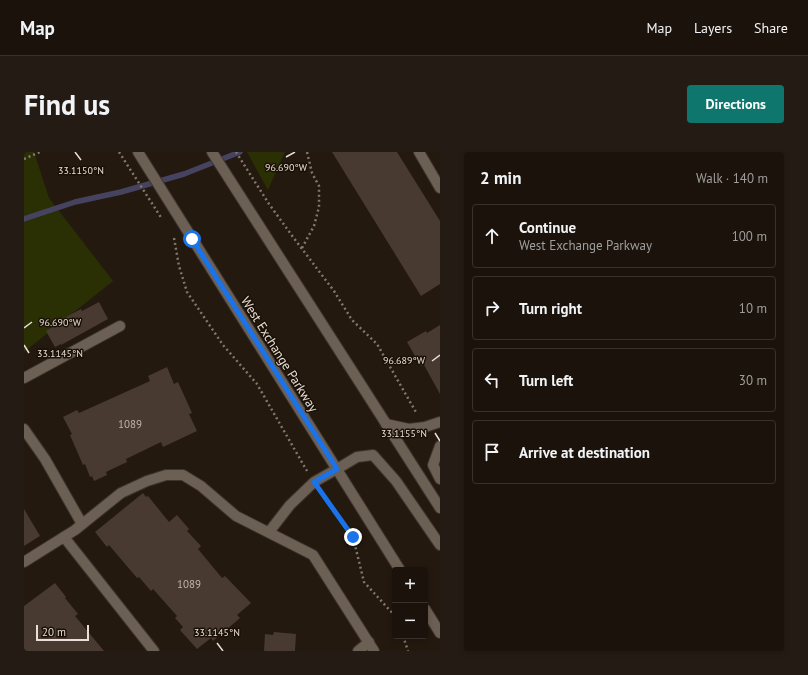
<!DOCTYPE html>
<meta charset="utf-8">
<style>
:root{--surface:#1b130b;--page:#241c14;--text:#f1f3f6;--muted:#a09e9d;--line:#39322c;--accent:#0f766e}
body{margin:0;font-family:"PT Sans",sans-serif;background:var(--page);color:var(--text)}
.controls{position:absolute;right:12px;bottom:12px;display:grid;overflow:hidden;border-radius:4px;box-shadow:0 2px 6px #0003}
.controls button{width:36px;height:36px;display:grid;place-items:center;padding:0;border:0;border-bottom:1px solid var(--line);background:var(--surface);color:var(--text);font:20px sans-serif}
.scale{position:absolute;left:12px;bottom:10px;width:53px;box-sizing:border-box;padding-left:4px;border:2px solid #e7dfd8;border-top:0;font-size:11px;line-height:14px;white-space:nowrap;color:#e7dfd8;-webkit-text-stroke:3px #1a1006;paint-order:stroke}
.stop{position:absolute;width:12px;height:12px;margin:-9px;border:3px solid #1a73e8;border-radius:50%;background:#fff}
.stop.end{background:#1a73e8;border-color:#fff;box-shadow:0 1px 4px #0008}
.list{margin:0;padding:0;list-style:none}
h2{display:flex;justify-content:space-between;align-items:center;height:52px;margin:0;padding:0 16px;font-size:17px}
h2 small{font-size:13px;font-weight:400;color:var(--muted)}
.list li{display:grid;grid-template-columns:26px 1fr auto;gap:12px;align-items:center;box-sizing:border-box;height:64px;margin:0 8px 8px;padding:0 8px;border:1px solid var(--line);border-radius:4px}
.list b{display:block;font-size:15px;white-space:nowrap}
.list p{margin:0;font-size:13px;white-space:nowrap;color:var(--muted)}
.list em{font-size:13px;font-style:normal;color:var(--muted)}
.icon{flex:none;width:22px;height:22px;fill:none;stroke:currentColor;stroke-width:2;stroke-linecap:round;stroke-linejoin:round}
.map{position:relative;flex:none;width:416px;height:499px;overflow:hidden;border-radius:4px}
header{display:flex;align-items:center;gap:24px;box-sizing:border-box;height:56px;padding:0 20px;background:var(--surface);border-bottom:1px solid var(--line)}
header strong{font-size:19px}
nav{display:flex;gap:22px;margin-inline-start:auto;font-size:14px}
.intro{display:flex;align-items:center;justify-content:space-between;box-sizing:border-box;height:96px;padding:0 24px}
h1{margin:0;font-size:28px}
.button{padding:10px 18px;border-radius:4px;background:var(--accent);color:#fff;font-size:14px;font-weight:700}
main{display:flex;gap:24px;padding:0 24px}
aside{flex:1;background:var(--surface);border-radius:4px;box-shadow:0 2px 6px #0003}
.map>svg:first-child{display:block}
</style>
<header>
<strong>Map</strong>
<nav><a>Map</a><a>Layers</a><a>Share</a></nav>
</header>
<div class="intro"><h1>Find us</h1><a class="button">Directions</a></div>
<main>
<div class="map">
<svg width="416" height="499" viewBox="0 0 416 499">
<rect width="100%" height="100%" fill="#24190f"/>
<!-- green -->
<g fill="#2a3004">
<polygon points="0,0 10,0 25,46 89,129 0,200"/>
<polygon points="223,0 261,0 244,38"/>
</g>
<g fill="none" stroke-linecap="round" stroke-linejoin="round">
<!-- stream -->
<polyline stroke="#454360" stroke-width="5.5" points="0,67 51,50 97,40 160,22 216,0"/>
</g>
<!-- building -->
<g fill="#483a31">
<polygon points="308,0 373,0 416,69 416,132 397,144"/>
<polygon points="75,150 84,167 37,193 37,192 31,195 22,179 39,169 38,167 57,157 58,159"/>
<polygon points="416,173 416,242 400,213 397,214 383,190 402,179 403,181"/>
<polygon points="143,215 150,232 154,230 168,261 165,262 173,279 139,295 137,290 102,307 103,310 82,320 83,323 70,329 68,324 66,325 61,312 59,313 46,283 48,282 39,265 53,258 55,261 126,229 124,224"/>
<polygon points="119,341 122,345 124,344 145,370 153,363 165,377 163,379 177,394 174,397 198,426 201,424 227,451 213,463 216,466 189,489 187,486 173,497 156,478 159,475 151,466 153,464 129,437 127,439 115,425 113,426 85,393 83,395 71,380"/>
<polygon points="0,357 16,384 0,394"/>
<polygon points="31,431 42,445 41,446 54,462 51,464 80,499 0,499 0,454"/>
<polygon points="250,480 272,482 271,499 240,499 241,482 249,483"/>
</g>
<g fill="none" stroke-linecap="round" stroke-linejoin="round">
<defs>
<g id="service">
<polyline points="395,0 416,36"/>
<polyline points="0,226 96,174"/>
<polyline points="362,272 385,277 401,275 416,270"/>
<polyline points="0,277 21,307 58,372"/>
<polyline points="416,294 409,313 416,327"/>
<polyline points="245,380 266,353 290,330 313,317"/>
<polyline points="40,385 130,499"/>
<polyline points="0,410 51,378 97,341 123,329 142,323 159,323 177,334 212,364 289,403 350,499"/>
<polyline points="334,499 345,490"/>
</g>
<g id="secondary">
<polyline points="114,0 376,418"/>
<polyline points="188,0 416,356"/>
<polyline points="313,317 333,305 349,303 372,329 416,393"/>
<polyline points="401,457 416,481"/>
</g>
</defs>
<!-- service casing -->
<use href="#service" stroke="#3d3530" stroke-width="12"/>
<!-- secondary casing -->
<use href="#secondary" stroke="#3d3530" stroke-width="12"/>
<!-- path -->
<g stroke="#81786f" stroke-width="2.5" stroke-dasharray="2 3" stroke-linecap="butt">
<polyline points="95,0 138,67"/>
<polyline points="212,0 245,52 269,85 310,139 328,168 353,192 393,262"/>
<polyline points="0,7 16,0"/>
<polyline points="150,86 155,114 163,140 199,193 233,232 283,319"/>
<polyline points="278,96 290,74 295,55 295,34 288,21 283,0"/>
<polyline points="297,341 329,385 340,430 371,464"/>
<polyline points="379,484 384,499"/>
</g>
<!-- service -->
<use href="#service" stroke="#6c5f53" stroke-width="10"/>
<!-- secondary -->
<use href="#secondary" stroke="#6c5f53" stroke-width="10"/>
</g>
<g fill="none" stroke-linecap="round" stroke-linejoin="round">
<!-- route -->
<polyline stroke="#1a73e8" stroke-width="5" points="168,87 313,317 290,330 329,385"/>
</g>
<!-- ticks -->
<path fill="none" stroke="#e7dfd8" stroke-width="1.5" d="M51 0 57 8M262 5 271 0M0 176 8 170M0 193 5 201M408 209 416 203M411 281 416 289M193 491 199 499"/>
<g text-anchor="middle" stroke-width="3" stroke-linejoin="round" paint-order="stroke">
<!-- number labels -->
<g font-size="11" fill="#bfb6ae">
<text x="106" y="276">1089</text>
<text x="165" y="436">1089</text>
</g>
<!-- street labels -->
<g font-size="13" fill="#e7dfd8" stroke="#1a1006">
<text transform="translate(256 202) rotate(58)" y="5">West Exchange Parkway</text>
</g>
</g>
<g font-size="10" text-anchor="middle" fill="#e7dfd8" stroke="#1a1006" stroke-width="3" stroke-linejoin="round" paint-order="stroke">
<text x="262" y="19">96.690°W</text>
<text x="57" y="22">33.1150°N</text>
<text x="36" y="174">96.690°W</text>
<text x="36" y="205">33.1145°N</text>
<text x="380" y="212">96.689°W</text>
<text x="380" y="285">33.1155°N</text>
<text x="193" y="484">33.1145°N</text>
</g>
</svg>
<div class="controls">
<button>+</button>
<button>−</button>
</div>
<div class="scale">20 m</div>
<div class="stop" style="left:168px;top:87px"></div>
<div class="stop end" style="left:329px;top:385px"></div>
</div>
<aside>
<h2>2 min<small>Walk · 140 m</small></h2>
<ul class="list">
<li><svg class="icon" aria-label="ahead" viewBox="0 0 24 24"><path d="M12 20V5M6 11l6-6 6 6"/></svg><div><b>Continue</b><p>West Exchange Parkway</p></div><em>100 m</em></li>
<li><svg class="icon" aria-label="right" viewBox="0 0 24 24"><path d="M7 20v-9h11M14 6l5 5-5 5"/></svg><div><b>Turn right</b></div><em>10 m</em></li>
<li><svg class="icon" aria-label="left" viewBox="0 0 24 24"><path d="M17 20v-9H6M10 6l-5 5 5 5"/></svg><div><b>Turn left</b></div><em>30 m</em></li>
<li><svg class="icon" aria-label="arrive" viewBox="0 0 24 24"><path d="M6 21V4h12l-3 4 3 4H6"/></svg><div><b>Arrive at destination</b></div></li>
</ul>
</aside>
</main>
